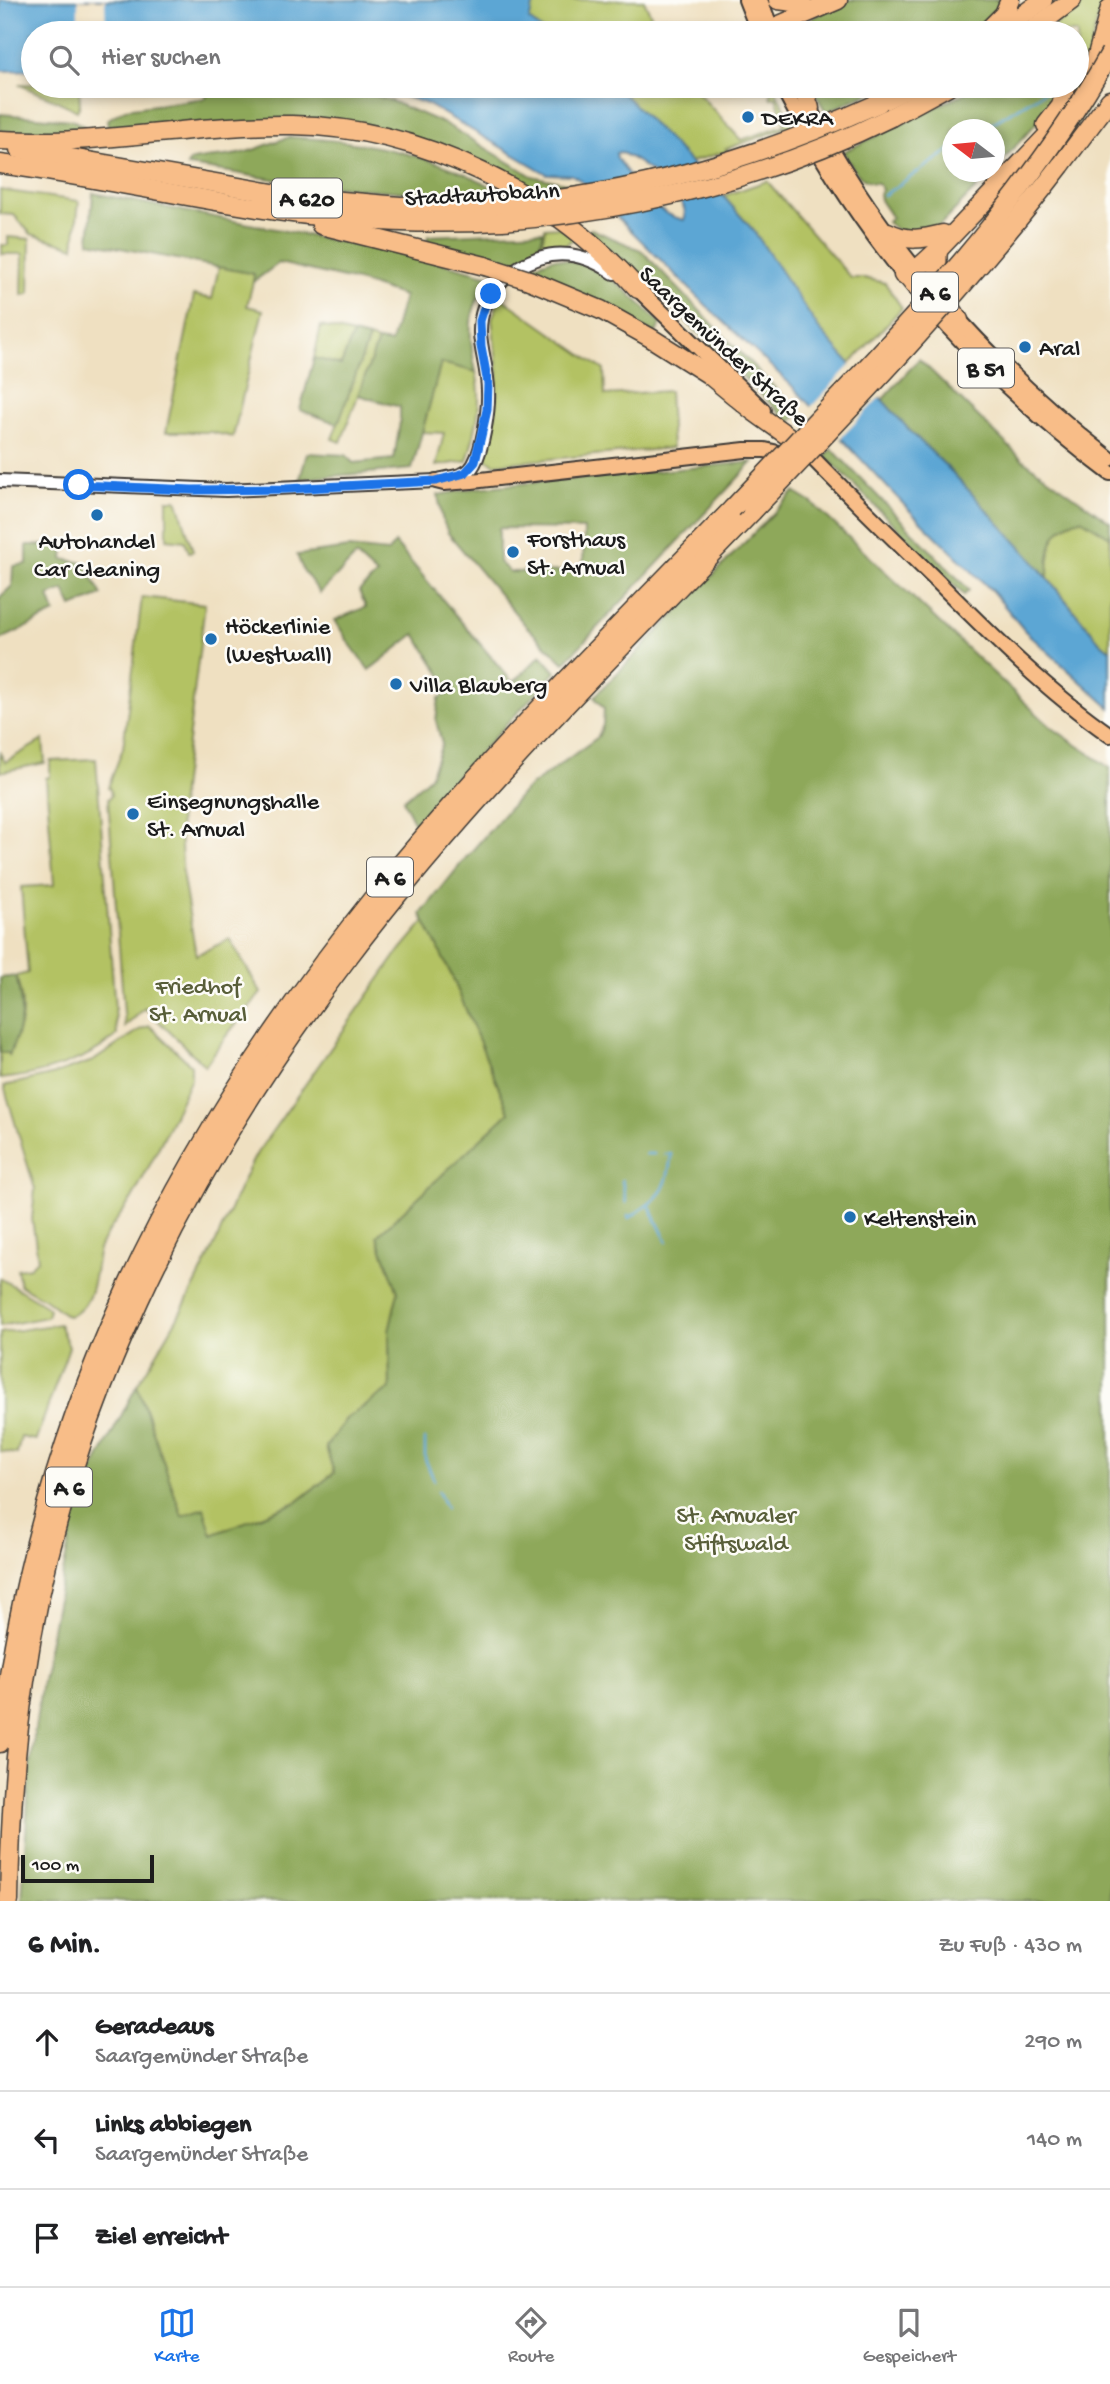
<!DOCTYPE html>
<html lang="de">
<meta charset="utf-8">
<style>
:root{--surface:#fff;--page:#f2f2f2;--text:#202124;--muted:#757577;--line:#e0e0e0;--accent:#1a73e8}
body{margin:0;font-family:"Gochi Hand",sans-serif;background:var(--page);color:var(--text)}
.compass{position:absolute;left:942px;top:119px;width:63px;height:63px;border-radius:50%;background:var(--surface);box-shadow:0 4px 10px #0003;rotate:286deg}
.scale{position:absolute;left:21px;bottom:18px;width:133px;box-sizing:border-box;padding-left:7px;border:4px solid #1c1c1c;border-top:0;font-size:19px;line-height:24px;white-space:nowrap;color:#1c1c1c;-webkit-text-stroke:5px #fdfcf7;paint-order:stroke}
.stop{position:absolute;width:21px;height:21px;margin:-16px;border:5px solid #1a73e8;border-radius:50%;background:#fff}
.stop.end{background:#1a73e8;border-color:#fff;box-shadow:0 2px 7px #0008}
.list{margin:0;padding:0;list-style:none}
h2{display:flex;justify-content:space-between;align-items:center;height:91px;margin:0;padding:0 28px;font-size:30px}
h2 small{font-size:23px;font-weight:400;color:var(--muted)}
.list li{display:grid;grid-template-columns:46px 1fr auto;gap:21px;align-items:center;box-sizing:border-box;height:98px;padding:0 28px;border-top:2px solid var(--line)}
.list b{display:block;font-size:26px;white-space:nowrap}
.list p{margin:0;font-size:23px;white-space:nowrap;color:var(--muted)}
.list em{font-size:23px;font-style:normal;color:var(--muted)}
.icon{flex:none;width:38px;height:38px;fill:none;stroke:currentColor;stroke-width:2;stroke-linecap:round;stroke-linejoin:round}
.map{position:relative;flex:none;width:1110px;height:1901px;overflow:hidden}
.search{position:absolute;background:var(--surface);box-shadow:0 4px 10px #0003;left:21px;right:21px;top:21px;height:77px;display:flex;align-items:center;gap:18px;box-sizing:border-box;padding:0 24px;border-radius:38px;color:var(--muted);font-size:26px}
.sheet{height:385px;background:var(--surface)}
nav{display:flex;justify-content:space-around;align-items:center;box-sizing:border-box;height:98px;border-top:2px solid var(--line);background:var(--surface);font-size:19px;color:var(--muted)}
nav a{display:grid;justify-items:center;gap:4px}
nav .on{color:var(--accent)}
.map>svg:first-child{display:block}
</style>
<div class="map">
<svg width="1110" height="1901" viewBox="0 0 1110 1901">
<rect width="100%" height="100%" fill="#fdfcf7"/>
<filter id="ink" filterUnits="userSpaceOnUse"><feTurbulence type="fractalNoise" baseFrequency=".0143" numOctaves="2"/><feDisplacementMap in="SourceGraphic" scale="14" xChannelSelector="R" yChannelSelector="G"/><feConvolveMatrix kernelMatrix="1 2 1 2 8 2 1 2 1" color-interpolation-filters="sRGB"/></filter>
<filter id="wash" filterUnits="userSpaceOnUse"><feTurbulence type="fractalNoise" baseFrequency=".00686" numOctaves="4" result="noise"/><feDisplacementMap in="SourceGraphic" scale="28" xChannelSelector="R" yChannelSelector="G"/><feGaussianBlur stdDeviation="1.57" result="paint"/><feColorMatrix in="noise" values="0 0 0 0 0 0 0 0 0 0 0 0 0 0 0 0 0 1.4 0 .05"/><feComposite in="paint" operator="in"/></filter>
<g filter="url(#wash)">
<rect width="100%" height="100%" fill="#efe0c1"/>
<!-- green -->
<g fill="#b3c264" stroke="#686f40" stroke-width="2">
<polygon points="535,0 644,0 659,33 546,33 529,20"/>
<polygon points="1087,0 1103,0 1090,48 1085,78 1087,109 1073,129 1071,86 1077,86 1077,33 1045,33"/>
<path d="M19 84 79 86 80 105 77 111C59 100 39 94 19 84Z"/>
<polygon points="612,86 692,86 741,140 785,125 776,97 771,98 770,95 771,92 768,86 773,86 794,125 726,149 728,151 690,162 628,99"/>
<polygon points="767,181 851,278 864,278 885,283 902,308 850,364 819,329 754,231 723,196"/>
<polygon points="0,190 79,201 74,247 31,234 14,215 0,214"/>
<polygon points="559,227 574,238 562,248 534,253 542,243 545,228"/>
<polygon points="8,237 30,239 29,294 22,295 23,254 2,254 2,245 8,245"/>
<polygon points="219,266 255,274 247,306 263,310 233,437 211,432 166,432 194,295 212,299"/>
<polygon points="500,297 604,370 605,395 669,391 672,448 494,464 485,458 495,417 498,374 492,319"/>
<polygon points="321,326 353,334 341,365 314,358"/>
<polygon points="369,338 378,341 341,442 332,439"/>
<path d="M441 362 476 372C484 401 475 434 467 461L436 466 444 433 422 432Z"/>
<polygon points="167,500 176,500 178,502 193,551 189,552 185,541 167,539"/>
<polygon points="1081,518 1110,537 1110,650 1100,642 1048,578 1048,562 1052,539 1067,522"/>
<polygon points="142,597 205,604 179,815 183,878 196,955 230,939 261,993 226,1036 205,1066 145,1008 125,1027 108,799 111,796 110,789 108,788 123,748"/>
<polygon points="43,740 45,763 0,772 0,753 5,762"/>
<path d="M96 759 117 1035C89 1061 37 1076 0 1079V1053L9 1052C24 1024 26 1007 16 976L28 973 21 887 54 885 46 778 50 777V761Z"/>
<path d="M425 921 451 974 510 1112 377 1236 398 1292 389 1331 390 1388 346 1419 326 1447 334 1473 297 1502 212 1535 182 1516 137 1385C164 1343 190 1298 211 1252 227 1219 239 1185 257 1153L397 954Z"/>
<path d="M150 1026 191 1065V1078C173 1119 154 1159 132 1198 122 1215 102 1236 98 1253 94 1274 94 1311 67 1316L46 1300 20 1285 17 1269 30 1267 38 1259 32 1219 35 1189 4 1086 55 1074 93 1061 141 1029Z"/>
<polygon points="0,1278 45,1305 49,1309 47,1317 0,1326"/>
<polygon points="59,1324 69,1347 36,1440 21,1437 17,1454 0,1451 0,1333"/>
</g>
<!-- forest -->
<g fill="#8ea85a" stroke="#55623b" stroke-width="2" fill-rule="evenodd">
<path d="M848 0H1004C996 14 984 24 970 33H800L814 17Z"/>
<polygon points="208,86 336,86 359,91 389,100 447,125 532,176 574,185 525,190 368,128 109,131 107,120 125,109 206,98"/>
<polygon points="811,86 885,86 826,112"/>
<path d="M979 86H1058L1053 103 1048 110 995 169V130H953V172H992L936 229 902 234 887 222 892 218 880 200 879 194 882 190 878 183C859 184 852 166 843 152Z"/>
<polygon points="0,114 72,120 83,125 85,133 0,131"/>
<path d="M290 137C364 141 436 154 501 192 425 197 348 188 272 179 244 175 216 169 187 166L190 161C208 156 228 158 246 152 261 148 275 141 290 137Z"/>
<path d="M93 193 427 259 493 277C465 309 468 334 476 372L441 363 412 469 300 479 307 453 346 455 353 463 394 459 400 422V407L358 395 378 341 391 343 404 296 361 282 279 263 253 282 254 274 89 242Z"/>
<polygon points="591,229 641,250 799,413 790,423 647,283 588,232"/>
<path d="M543 231C544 251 518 259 503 267L427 244 428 236Z"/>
<path d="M555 258C607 265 625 290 661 324L655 334 519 270Z"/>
<polygon points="353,334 369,338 338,424 300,410 314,358 341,365"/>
<path d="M919 359 1023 460 1110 522V537L1081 519C1051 526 1048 550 1048 578L951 471 911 432 882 400Z"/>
<polygon points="832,449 969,590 964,595 825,456"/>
<path d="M753 462 564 663 526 626 448 533 442 518 438 495 475 488ZM499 528 584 529 583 571 510 572 499 562Z"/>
<polygon points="794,492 812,503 1051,727 1110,768 1110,1901 22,1901 30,1763 42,1680 77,1501 137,1385 182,1516 204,1508 212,1535 297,1502 334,1473 326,1447 346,1419 390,1388 389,1331 398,1292 377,1236 509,1112 451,974 421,914 464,860 525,790 598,737 603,725 604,708 594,697"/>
<polygon points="395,543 513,683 541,655 556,672 436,799 415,824 403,800 430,777 442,744 436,721 439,698 452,692 415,634 369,670 347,640 335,620 366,607 359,591 377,575 356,556 320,593 303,570 297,555 349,548 388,552"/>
<polygon points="27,545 46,545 64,548 63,559 84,563 102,595 72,607 64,590 49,596 55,613 0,640 0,597 12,586 13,566 27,564"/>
<path d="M16 976C24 1008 23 1025 9 1056V1053H0V978Z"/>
</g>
<!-- water -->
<g fill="#5ca6d4" stroke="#3c6178" stroke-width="2" fill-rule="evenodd">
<polygon points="0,0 535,0 529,20 546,33 33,33 33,70 0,71"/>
<path d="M373 86H612L628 98 723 196 754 231 819 329 911 432 951 471 1029 556 1100 642 1110 650V708L1025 631 993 592 908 509 791 385 711 310 580 180 572 175 547 174 427 104ZM620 152C638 160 693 197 684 220 651 213 635 183 617 158L616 153Z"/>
</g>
<!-- pier -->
<g fill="#efe0c1">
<polygon points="78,0 105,0 106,33 78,33"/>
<polygon points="853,362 882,395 839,440 809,409"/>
</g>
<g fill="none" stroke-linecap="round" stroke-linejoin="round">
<!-- stream -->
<g stroke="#5ca6d4" stroke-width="2.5">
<polyline points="983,129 1054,86"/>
<polyline points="884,195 953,148"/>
<polyline points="646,1154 654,1154"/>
<polyline points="622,1180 626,1203"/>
<polyline points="649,1205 667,1242"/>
<path d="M628 1215 629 1218C660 1197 668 1192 671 1154H665"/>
<polyline points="425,1439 425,1459 434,1480"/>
<polyline points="438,1491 446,1508"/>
</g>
</g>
</g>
<g filter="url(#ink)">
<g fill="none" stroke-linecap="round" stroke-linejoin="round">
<defs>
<path id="tertiary" d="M0 481 226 490 436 481C449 476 467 478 474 464 483 448 489 410 488 391 488 371 481 352 480 333 479 297 506 269 539 258 565 249 592 258 614 273"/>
<g id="primary">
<polyline points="746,0 759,33"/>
<polyline points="760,0 773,33"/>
<path d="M782 86C863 243 969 367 1110 473"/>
<path d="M805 100C876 241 986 362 1110 459"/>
<polyline points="638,289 763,410"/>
<path d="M803 448C847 494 893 538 939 583 993 637 1047 691 1110 735"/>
<polyline points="436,481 444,483 472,481 745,450 765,450 791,456"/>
</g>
<g id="motorway">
<polyline points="778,0 794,2 802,0"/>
<polyline points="761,33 838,0"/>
<polyline points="985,33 1004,14 1010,0"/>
<polyline points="998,33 1043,0"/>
<polyline points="1028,33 1072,0"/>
<polyline points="1091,77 1110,8"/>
<polyline points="802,86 810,108"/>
<polyline points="879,103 912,86"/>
<polyline points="891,117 948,86"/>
<polyline points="1046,125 1061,106 1066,86"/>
<path d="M0 140C25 141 50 142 74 140 147 136 219 124 292 125 422 127 552 193 638 289"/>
<polyline points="19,149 296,197 400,206 501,205"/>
<path d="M0 164C86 175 172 195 258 208 338 221 421 225 502 221"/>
<polyline points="1061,165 1110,100"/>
<polyline points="321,225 485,266"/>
<path d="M888 232C907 242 923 239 943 234"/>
<path d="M938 250C935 282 942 294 959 320"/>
<polyline points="903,275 916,270 938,250 1062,120"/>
<polyline points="529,280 601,310 651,338 708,374 753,411 799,444"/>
<path d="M0 1743C35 1417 174 1145 377 893 486 758 611 634 732 509"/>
<path d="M9 1901C10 1827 14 1754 25 1681 62 1415 186 1171 347 959 468 799 613 656 752 512"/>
</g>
</defs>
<!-- tertiary casing -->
<use href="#tertiary" stroke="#3c3935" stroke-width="16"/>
<!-- primary casing -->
<use href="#primary" stroke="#3c3935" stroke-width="18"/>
<!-- motorway casing -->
<use href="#motorway" stroke="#3c3935" stroke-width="21"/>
<!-- tertiary -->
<use href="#tertiary" stroke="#fff" stroke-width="12"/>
<!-- primary -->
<use href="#primary" stroke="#f8bd88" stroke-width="14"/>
<!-- motorway -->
<use href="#motorway" stroke="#f8bd88" stroke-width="18"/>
<defs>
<g id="motorway-bridge">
<path d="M501 205C635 195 757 158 879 103"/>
<path d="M502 221C637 210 770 177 891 117"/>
<polyline points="485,266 529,280"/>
<path d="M732 509C867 366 1012 226 1110 53"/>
<path d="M752 512C859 400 967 288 1061 165"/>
</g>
</defs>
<!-- motorway-bridge casing -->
<use href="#motorway-bridge" stroke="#3c3935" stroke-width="21" stroke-linecap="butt"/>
<!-- motorway-bridge -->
<use href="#motorway-bridge" stroke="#f8bd88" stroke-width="18"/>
</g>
</g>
<g fill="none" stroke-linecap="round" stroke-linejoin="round" filter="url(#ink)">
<!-- route -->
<polyline stroke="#1a73e8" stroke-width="9" points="79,485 192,490 286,489 436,481 465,473 475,462 487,410 488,384 481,346 480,321 486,302 491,294"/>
</g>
<!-- markers -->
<g fill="#1f6fb2" stroke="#fdfcf7" stroke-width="2.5">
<circle cx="748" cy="117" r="7"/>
<circle cx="1025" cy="347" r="7"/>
<circle cx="97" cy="515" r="7"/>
<circle cx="513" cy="552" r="7"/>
<circle cx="211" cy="639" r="7"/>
<circle cx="396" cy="684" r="7"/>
<circle cx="133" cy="814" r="7"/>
<circle cx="850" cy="1217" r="7"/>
</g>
<g text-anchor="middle" stroke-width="5" stroke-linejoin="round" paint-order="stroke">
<!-- shield labels -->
<g fill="#fdfcf7" stroke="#605f5e" stroke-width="2">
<rect x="272" y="178.5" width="70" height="39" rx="5"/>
<rect x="912" y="272.5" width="46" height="39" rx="5"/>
<rect x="958" y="348.5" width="56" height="39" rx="5"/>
<rect x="367" y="857.5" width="46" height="39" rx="5"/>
<rect x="46" y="1467.5" width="46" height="39" rx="5"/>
</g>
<g font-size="23" font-weight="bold" fill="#1c1c1c">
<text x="307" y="206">A 620</text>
<text x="935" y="300">A 6</text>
<text x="986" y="376">B 51</text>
<text x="390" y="885">A 6</text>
<text x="69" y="1495">A 6</text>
</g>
<!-- poi labels -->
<g font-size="24" fill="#1c1c1c" stroke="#fdfcf7" text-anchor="start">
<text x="762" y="125">DEKRA</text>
<text x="1039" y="355">Aral</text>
<text x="527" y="546">Forsthaus<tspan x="527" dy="28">St. Arnual</tspan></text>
<text x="97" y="548" text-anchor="middle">Autohandel<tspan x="97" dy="28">Car Cleaning</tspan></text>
<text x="225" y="633">Höckerlinie<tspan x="225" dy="28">(Westwall)</tspan></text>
<text x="410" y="692">Villa Blauberg</text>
<text x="147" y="808">Einsegnungshalle<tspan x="147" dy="28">St. Arnual</tspan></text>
<text x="864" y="1225">Keltenstein</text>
</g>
<!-- street labels -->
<g font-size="24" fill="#1c1c1c" stroke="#fdfcf7">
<text transform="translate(482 193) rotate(-3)" y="8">Stadtautobahn</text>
<text transform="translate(725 345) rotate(43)" y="8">Saargemünder Straße</text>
</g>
<!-- park labels -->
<g font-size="24" fill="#585e39" stroke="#fdfcf7">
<text x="198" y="993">Friedhof<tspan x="198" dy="28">St. Arnual</tspan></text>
<text x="736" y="1522">St. Arnualer<tspan x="736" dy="28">Stiftswald</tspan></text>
</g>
</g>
</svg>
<svg class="compass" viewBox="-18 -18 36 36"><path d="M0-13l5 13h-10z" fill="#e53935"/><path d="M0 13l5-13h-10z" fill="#757577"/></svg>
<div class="scale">100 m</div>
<div class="stop" style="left:79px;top:485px"></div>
<div class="stop end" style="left:491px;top:294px"></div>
<div class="search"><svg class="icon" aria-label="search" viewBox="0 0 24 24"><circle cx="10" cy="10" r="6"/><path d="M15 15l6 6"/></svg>Hier suchen</div>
</div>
<section class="sheet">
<h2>6 Min.<small>Zu Fuß · 430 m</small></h2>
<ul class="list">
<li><svg class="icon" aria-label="ahead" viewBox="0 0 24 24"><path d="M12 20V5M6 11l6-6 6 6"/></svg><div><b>Geradeaus</b><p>Saargemünder Straße</p></div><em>290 m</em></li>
<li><svg class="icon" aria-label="left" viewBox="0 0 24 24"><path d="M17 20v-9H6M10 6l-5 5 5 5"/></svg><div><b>Links abbiegen</b><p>Saargemünder Straße</p></div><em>140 m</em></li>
<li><svg class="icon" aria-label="arrive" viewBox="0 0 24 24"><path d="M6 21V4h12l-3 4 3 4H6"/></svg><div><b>Ziel erreicht</b></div></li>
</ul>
</section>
<nav>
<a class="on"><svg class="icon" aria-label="map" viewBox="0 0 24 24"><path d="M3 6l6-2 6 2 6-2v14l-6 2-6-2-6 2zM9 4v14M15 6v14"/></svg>Karte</a>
<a><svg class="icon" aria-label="directions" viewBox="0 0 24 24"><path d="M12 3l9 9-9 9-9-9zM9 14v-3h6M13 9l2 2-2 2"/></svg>Route</a>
<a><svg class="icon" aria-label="saved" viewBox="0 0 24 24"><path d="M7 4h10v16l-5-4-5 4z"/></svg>Gespeichert</a>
</nav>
